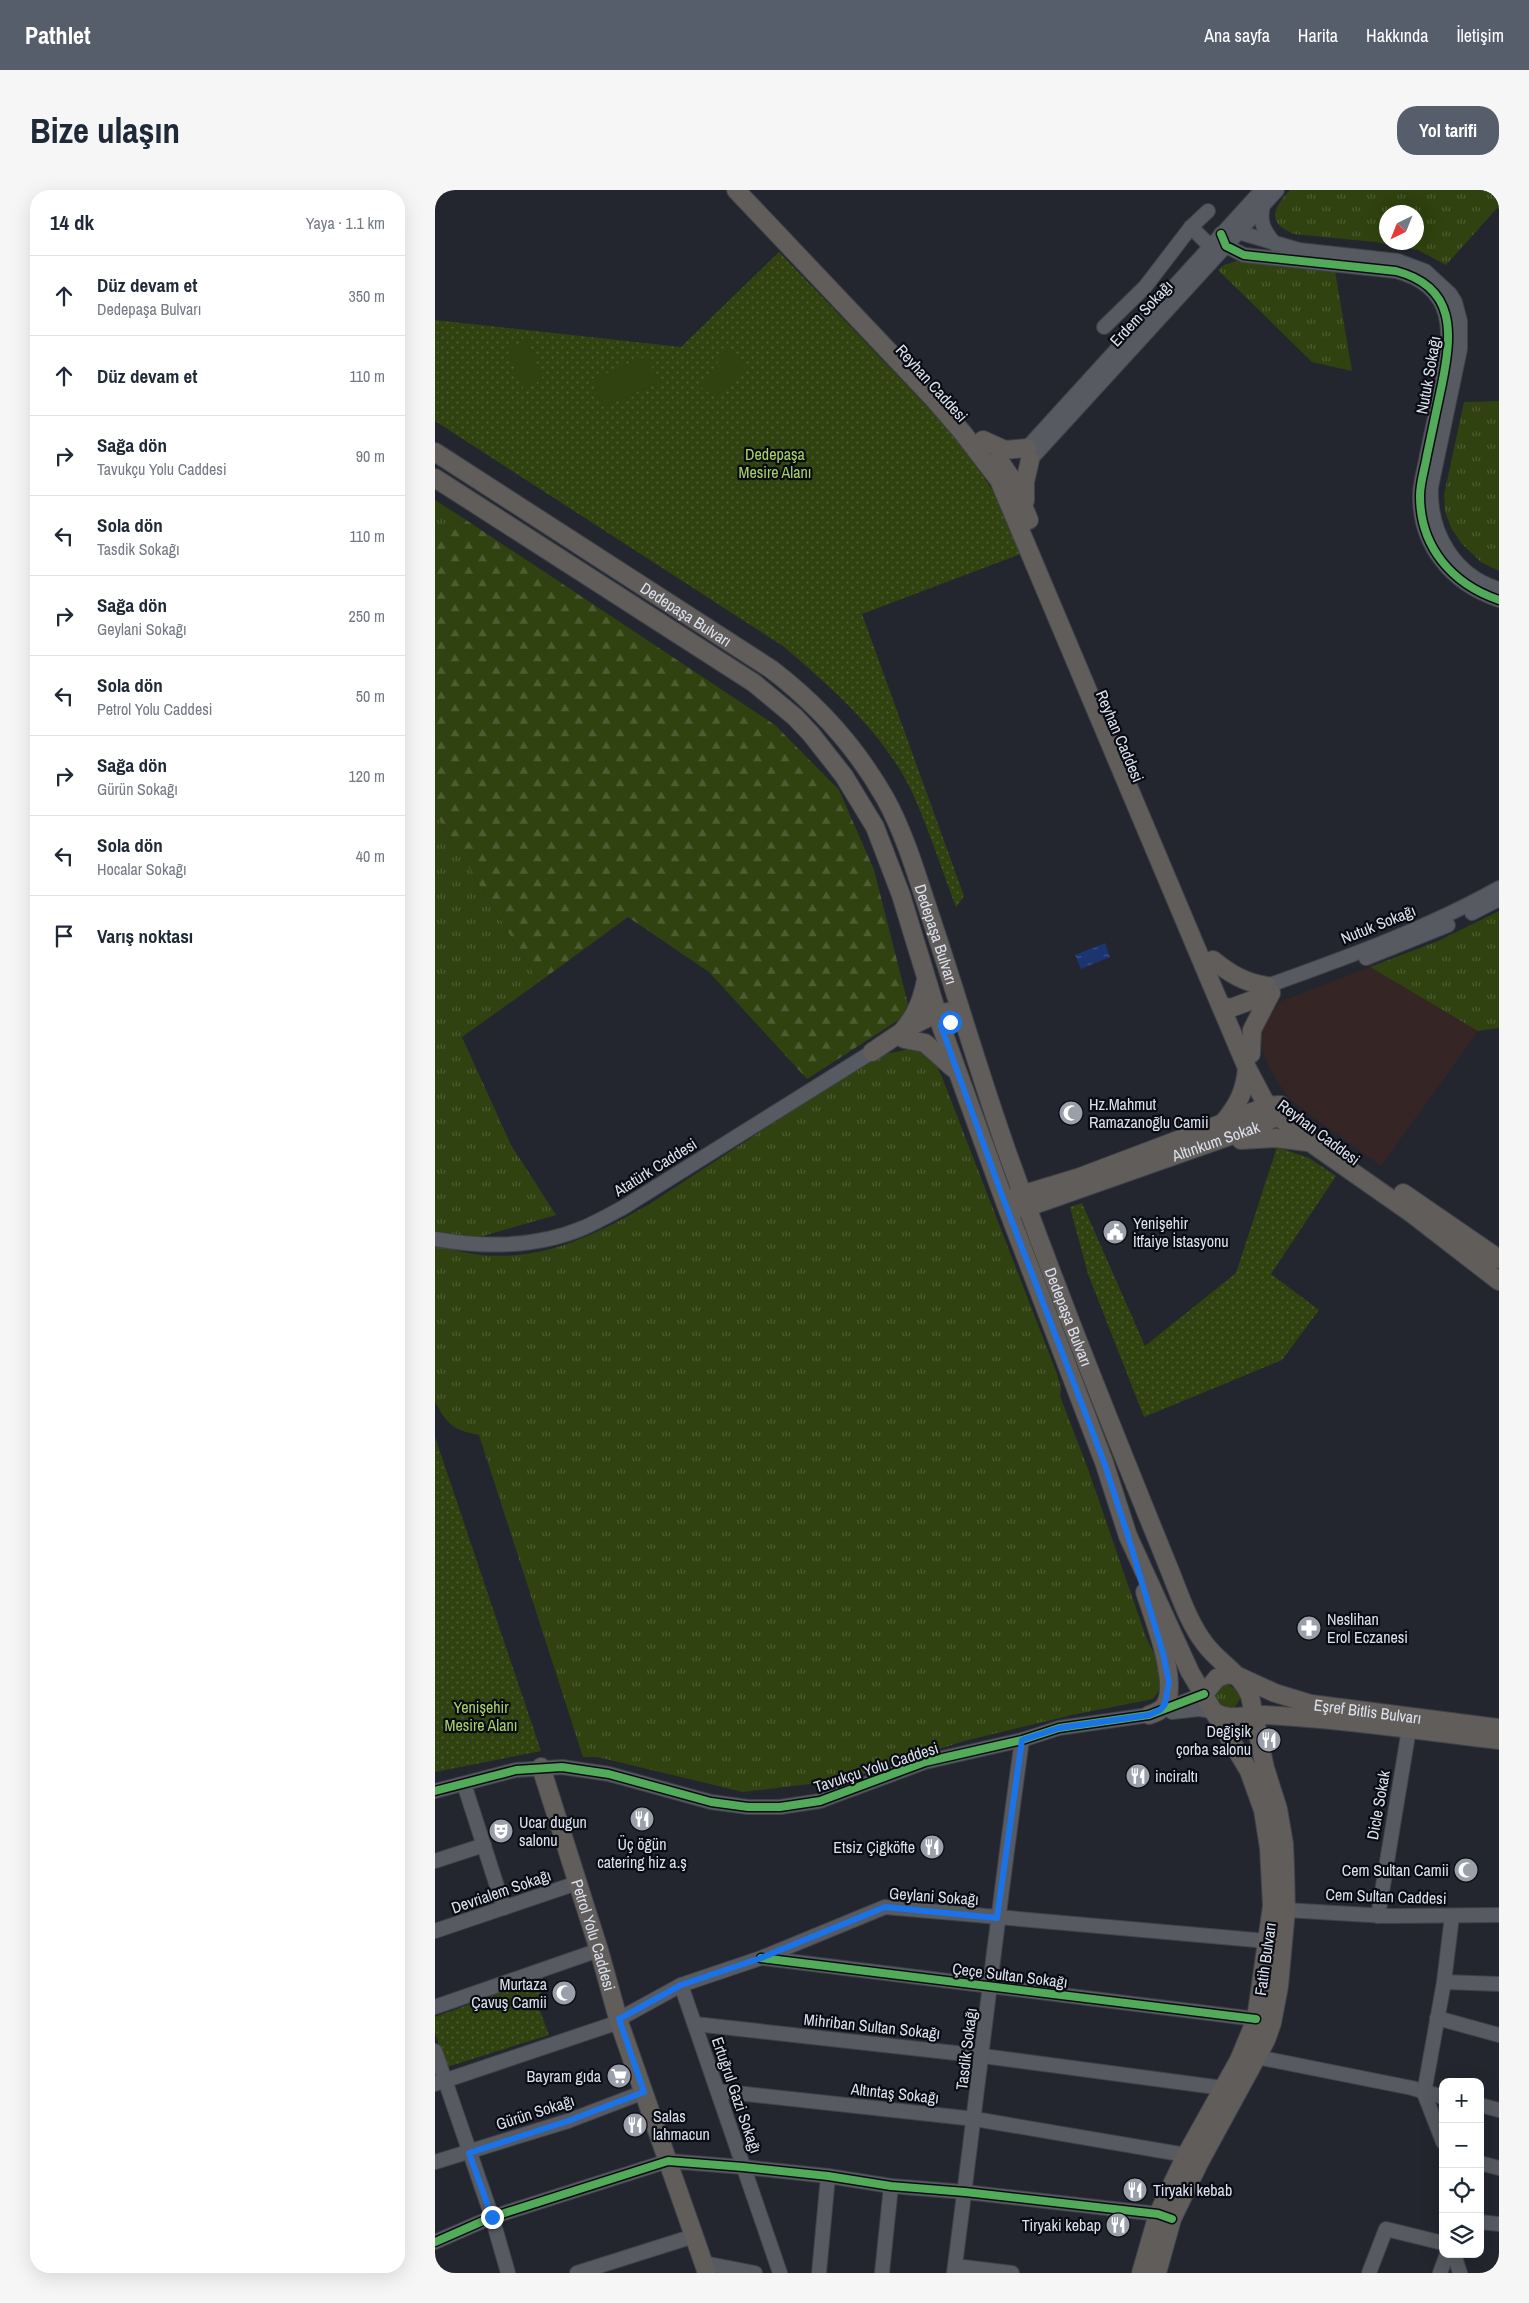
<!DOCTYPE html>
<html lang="tr">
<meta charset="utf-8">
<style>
:root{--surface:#fff;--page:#f6f6f7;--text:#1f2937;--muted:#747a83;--line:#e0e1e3;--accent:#575e6b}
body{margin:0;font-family:"Archivo Narrow",sans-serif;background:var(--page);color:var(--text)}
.controls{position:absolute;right:15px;bottom:15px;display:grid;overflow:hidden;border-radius:10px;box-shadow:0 5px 20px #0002}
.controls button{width:45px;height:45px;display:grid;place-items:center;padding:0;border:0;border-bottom:1px solid var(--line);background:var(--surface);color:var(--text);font:25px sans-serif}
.compass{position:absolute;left:944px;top:15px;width:45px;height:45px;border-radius:50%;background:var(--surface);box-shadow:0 5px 20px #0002;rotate:223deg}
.stop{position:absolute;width:15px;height:15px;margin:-11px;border:4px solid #1a73e8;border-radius:50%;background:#fff}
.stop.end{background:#1a73e8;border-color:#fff;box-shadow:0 1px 5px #0008}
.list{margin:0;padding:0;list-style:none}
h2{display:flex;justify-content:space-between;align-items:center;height:65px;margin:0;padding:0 20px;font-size:21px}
h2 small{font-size:16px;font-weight:400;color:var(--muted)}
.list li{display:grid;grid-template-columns:32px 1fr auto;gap:15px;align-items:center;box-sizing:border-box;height:80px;padding:0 20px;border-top:1px solid var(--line)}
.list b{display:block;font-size:19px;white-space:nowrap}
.list p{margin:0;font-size:16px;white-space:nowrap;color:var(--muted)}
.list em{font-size:16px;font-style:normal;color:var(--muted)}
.icon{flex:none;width:28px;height:28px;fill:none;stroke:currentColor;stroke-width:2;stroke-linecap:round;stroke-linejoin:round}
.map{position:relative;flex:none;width:1064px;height:2083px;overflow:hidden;border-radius:20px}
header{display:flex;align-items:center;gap:30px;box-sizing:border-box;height:70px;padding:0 25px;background:var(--accent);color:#fff}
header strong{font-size:24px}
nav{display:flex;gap:28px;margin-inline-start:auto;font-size:18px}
.intro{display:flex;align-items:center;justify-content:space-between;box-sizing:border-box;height:120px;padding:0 30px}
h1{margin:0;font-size:35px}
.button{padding:12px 22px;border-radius:20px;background:var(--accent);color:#fff;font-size:18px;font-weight:700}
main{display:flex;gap:30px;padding:0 30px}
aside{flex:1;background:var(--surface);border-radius:20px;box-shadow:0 5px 20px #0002}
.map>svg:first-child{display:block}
</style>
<header>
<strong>Pathlet</strong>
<nav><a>Ana sayfa</a><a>Harita</a><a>Hakkında</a><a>İletişim</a></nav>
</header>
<div class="intro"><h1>Bize ulaşın</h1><a class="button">Yol tarifi</a></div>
<main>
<aside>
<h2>14 dk<small>Yaya · 1.1 km</small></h2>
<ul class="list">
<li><svg class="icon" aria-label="ahead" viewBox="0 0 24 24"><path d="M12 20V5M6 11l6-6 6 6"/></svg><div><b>Düz devam et</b><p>Dedepaşa Bulvarı</p></div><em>350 m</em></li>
<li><svg class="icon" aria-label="ahead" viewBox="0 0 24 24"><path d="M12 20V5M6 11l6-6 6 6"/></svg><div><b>Düz devam et</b></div><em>110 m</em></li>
<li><svg class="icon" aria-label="right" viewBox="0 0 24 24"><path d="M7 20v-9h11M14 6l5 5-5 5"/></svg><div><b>Sağa dön</b><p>Tavukçu Yolu Caddesi</p></div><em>90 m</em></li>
<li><svg class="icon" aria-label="left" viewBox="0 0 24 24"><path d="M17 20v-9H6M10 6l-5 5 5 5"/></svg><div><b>Sola dön</b><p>Tasdik Sokağı</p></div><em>110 m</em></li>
<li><svg class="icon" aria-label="right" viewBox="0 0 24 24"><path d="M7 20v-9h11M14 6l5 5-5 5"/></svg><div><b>Sağa dön</b><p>Geylani Sokağı</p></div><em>250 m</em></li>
<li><svg class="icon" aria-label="left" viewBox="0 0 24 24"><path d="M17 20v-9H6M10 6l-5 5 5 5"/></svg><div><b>Sola dön</b><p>Petrol Yolu Caddesi</p></div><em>50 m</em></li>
<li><svg class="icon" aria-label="right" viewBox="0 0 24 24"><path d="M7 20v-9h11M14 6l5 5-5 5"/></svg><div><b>Sağa dön</b><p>Gürün Sokağı</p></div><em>120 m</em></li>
<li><svg class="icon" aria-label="left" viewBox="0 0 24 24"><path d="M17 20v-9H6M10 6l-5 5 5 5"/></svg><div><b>Sola dön</b><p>Hocalar Sokağı</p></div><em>40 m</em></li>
<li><svg class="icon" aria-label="arrive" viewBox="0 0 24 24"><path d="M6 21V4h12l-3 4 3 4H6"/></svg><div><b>Varış noktası</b></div></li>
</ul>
</aside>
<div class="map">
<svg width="1064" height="2083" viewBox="0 0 1064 2083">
<defs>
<pattern id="grass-tufts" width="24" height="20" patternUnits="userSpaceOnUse" patternTransform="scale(1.25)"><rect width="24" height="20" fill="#30420f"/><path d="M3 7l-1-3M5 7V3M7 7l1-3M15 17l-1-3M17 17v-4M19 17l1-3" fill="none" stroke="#4d5d32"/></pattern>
<pattern id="forest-firs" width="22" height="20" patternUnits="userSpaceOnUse" patternTransform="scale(1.25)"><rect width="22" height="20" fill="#30420f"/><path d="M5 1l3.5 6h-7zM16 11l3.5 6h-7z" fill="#4d5d32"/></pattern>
<pattern id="park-dots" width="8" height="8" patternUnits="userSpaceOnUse" patternTransform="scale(1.25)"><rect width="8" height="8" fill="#30420f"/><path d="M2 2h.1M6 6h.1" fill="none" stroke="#4d5d32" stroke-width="1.8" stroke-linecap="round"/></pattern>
<pattern id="water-ripples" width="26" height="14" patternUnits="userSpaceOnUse" patternTransform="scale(1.25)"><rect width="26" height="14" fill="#1b3570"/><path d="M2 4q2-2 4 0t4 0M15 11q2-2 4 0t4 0" fill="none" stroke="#3c5285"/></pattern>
</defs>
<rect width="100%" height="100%" fill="#23262f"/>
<!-- education -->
<polygon fill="#352525" points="935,777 1043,841 946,976 863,916 852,906 835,879 827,860 826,846 829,836 844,812"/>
<!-- grass -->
<g fill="url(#grass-tufts)" fill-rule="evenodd">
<path d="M855 0H1064V16L1011 75 983 60 940 52 859 44C831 33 838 18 855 0ZM952 22H982V52H952Z"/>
<polygon points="802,71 900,81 917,181 877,172 783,80 789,75"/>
<polygon points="1064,211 1064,381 1046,372 1027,354 1016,338 1010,321 1009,305 1029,212"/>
<polygon points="0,310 31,330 0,341"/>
<polygon points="0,623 104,792 27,847 76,955 121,1025 41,1048 0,1041"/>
<polygon points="1064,721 1064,838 1043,841 935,777 1003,751"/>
<path d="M479 858 487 861 500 873 507 887 622 1184 626 1198 625 1206 653 1279 711 1447 726 1478 725 1499 718 1509 637 1525 529 1551 408 1590 308 1602 196 1575 162 1567H148L44 1245C18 1240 13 1235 0 1212V1056C15 1059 30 1063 46 1065 110 1071 159 1045 213 1015L409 887 451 864Z"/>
<polygon points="792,1494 803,1501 805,1509 798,1520 786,1520 778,1505 787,1495"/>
</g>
<!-- forest -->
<polygon fill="url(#forest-firs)" points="31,330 340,535 404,600 439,680 473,814 465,829 372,889 274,782 193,727 104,792 0,623 0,341"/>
<!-- park -->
<g fill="url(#park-dots)">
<path d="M344 62 505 230 536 268 560 304 591 362 427 424 529 706 521 717C507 680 494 640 478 604 450 544 397 498 348 456L0 231V130L246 157Z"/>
<polygon points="842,957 874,968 901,986 836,1084 884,1120 847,1170 709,1227 653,1084 635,1017 647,1013 710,1156 801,1083"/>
<polygon points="0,1247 106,1561 0,1582"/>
<polygon points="108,1787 105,1821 114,1845 12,1877 0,1843 0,1827"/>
</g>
<!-- pitch -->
<g fill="#30420f">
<polygon points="93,151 108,190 88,198 72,159"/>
<polygon points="292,160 311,174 284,210 265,196"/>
<polygon points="212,166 224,193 168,217 156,190"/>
</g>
<!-- water -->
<polygon fill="url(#water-ripples)" points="670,753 675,767 646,779 640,765"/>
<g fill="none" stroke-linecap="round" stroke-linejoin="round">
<defs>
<g id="minor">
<path d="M828 15C824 33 829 41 840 54"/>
<polyline points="756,37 775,56"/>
<path d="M786 44 791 56 809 65 961 81C1022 97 1017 144 1007 194 1002 218 997 241 992 265 990 278 985 292 985 306 985 357 1017 394 1064 410"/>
<path d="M786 44 803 42 864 60 963 71 990 81 1015 104 1020 112 1025 131V159L996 297C994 342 1019 386 1064 399"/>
<polyline points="669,137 710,97 756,37 773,21"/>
<polyline points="592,258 827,0"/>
<polyline points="595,270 842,0"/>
<polyline points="1037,723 1064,709"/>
<polyline points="931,768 1013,735"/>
<path d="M832 796C910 768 991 739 1064 698"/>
<path d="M0 1049C50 1058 100 1058 148 1038 162 1032 176 1024 189 1017L437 862"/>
<polyline points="737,1522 764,1519 779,1522"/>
<polyline points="29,1594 69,1718"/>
<polyline points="0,1601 81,1580 127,1577 174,1584 276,1612 313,1617 345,1617 385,1611 490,1572 587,1550 624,1538 714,1525 769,1504"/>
<polyline points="0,1671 49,1655"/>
<polyline points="843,1718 851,1720 951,1726 1064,1725"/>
<polyline points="943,1726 974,1539"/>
<polyline points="0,1741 142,1693"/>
<polyline points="328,1768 821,1829"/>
<polyline points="1009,1792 1064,1794"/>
<polyline points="246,1795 345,2083"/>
<polyline points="0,1817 164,1760"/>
<polyline points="1002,1828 1064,1845"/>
<polyline points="184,1829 246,1795 326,1768 450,1717 832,1751"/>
<polyline points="260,1834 548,1866 788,1898"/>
<polyline points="0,1861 57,2027 73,2083"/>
<polyline points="822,1867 977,1898 1008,1907"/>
<polyline points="0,1894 184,1832"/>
<polyline points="283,1901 540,1929 751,1965"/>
<polyline points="1045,1915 1064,1920"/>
<polyline points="1008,1952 989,1903 1009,1792 1017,1726"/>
<polyline points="0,1972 133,1931 209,1902"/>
<polyline points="1045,1973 1064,1978"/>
<polyline points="1045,2032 1064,2034"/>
<polyline points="0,2052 57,2027 233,1971 308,1977 393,1986 456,1996 530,2002 723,2024 731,2027"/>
<polyline points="1019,2064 1025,2083"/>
<polyline points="269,2073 320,2083"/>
<polyline points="520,2076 577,2083"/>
<polyline points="142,2083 259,2046"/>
<polyline points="384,2083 393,1986"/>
<polyline points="447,2083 456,1996"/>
<path d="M519 2083C542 1905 562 1727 587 1550"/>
<polyline points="934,2083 951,2039 1008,2053"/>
<polyline points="1005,2083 1012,2064"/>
</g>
<g id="major">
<polyline points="301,0 497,207 528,243 564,290 784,812 812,878 829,910 839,923 876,953 976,1023 1064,1091"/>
<polyline points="548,250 570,260 592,258"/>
<path id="s1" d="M0 262 336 479C382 514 421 557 450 608 471 646 483 690 497 731 524 812 547 893 576 973 625 1109 679 1243 733 1376 744 1403 753 1432 770 1454 785 1474 806 1483 815 1506L830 1578 843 1619 849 1654 850 1677 851 1720 844 1796 837 1833 831 1850 764 1973 737 2029 722 2083"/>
<polyline points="563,269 577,289 594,330"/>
<polyline points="0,288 319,493 360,527 376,544 409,586 440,637 466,705 506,836 571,1015 669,1272 693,1346 755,1482 814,1581 828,1620 834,1658 837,1716 821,1829 804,1870 751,1965 723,2024 706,2083"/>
<polyline points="590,311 590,292 595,270"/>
<path d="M778 770C794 783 810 793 832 796"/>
<polyline points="786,816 796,818 836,803"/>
<path d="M469 839C482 824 487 809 491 790"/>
<polyline points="469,849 490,853 518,878"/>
<path d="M437 862C458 848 488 825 513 822"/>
<polyline points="816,864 817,840 836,803"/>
<path d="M788 933C803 915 810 901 812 878"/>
<polyline points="806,950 841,948 872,952"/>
<polyline points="968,1003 1064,1069"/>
<polyline points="579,1007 645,987 833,916 844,915"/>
<path id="s2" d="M583 1018 593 1017 826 935 842 926 845 915"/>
<path d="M710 1402C718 1427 744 1492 730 1515 726 1521 720 1523 714 1525"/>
<path id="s3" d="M769 1504 782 1488 793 1484 805 1487 840 1503 876 1514 1064 1538"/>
<path d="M779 1522C795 1532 812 1524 831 1525 909 1529 986 1541 1064 1550"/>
<path id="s4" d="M106 1577 164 1760 184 1832 272 2083"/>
</g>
</defs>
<!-- minor casing -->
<use href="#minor" stroke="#3f424a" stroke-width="16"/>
<!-- major casing -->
<use href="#major" stroke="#3f424a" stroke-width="20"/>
<!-- minor -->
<use href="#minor" stroke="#585a61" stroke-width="14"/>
<!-- major -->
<use href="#major" stroke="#605d5a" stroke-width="18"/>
<defs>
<g id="cycleway">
<path d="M786 44 791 56 809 65 961 81C1022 97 1017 144 1007 194 1002 218 997 241 992 265 990 278 985 292 985 306 985 357 1017 394 1064 410"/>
<polyline points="0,1601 81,1580 127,1577 174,1584 276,1612 313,1617 345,1617 385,1611 490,1572 587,1550 624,1538 714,1525 769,1504"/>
<polyline points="326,1768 821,1829"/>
<polyline points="0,2052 57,2027 233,1971 308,1977 393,1986 456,1996 530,2002 723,2024 737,2029"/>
</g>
</defs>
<!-- cycleway casing -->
<use href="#cycleway" stroke="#0a0c14" stroke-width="11"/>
<!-- cycleway -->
<use href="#cycleway" stroke="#51ab58" stroke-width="8"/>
</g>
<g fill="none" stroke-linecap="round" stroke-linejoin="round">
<!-- route -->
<polyline stroke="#1a73e8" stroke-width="6" points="57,2027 34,1963 133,1931 209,1902 184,1829 246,1795 326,1768 450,1717 562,1728 587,1550 624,1538 714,1525 725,1520 730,1514 734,1492 728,1463 693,1346 669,1272 568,1008 506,836 515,832"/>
</g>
<!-- icons -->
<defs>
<symbol id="mosque-disc" viewBox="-11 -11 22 22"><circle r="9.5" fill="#9b9faa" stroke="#0a0c14"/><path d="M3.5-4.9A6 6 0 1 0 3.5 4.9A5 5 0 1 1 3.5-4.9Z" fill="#fff"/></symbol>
<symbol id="civic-disc" viewBox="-11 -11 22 22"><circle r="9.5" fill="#9b9faa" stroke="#0a0c14"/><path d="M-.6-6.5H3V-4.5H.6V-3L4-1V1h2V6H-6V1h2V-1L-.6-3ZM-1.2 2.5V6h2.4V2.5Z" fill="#fff"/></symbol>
<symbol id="pharmacy-disc" viewBox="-11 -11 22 22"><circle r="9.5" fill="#9b9faa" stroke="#0a0c14"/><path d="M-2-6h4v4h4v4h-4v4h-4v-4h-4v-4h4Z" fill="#fff"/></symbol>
<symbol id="restaurant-disc" viewBox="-11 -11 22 22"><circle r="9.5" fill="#9b9faa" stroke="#0a0c14"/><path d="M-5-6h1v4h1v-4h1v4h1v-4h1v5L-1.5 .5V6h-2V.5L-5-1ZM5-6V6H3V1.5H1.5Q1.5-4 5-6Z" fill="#fff"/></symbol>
<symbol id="theatre-disc" viewBox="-11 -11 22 22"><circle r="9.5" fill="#9b9faa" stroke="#0a0c14"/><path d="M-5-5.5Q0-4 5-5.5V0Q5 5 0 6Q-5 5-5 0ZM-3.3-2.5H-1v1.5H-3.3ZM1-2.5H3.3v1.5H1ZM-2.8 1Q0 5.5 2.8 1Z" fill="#fff"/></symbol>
<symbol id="supermarket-disc" viewBox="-11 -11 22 22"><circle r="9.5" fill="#9b9faa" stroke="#0a0c14"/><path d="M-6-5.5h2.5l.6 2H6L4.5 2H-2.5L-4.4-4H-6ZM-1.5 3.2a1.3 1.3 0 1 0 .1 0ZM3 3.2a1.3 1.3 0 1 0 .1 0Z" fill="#fff"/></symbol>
</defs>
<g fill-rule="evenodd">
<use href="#mosque-disc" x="622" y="909" width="28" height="28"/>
<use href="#civic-disc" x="666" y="1028" width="28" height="28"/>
<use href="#pharmacy-disc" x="860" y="1424" width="28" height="28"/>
<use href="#restaurant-disc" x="820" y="1536" width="28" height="28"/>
<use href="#restaurant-disc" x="689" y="1572" width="28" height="28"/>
<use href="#restaurant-disc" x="193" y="1615" width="28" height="28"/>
<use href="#theatre-disc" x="52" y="1627" width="28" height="28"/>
<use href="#restaurant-disc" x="483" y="1643" width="28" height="28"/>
<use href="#mosque-disc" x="1017" y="1666" width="28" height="28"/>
<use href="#mosque-disc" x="115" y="1789" width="28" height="28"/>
<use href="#supermarket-disc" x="170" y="1872" width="28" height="28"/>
<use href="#restaurant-disc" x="186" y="1921" width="28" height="28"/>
<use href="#restaurant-disc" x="686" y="1986" width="28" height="28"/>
<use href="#restaurant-disc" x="669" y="2021" width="28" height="28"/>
</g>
<g text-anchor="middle" stroke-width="4.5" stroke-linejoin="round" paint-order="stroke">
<!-- street labels -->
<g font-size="16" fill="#dce0ed" stroke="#0a0c14">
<text transform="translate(706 123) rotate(-47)" y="6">Erdem Sokağı</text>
<text transform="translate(993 185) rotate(-80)" y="6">Nutuk Sokağı</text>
<text transform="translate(497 193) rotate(48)" y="6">Reyhan Caddesi</text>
<text dy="6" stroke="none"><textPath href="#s1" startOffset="299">Dedepaşa Bulvarı</textPath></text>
<text transform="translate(685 546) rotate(67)" y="6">Reyhan Caddesi</text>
<text transform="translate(943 734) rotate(-22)" y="6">Nutuk Sokağı</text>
<text dy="6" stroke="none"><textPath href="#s1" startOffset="719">Dedepaşa Bulvarı</textPath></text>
<text transform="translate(884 942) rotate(37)" y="6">Reyhan Caddesi</text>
<text dy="6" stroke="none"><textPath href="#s2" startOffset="209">Altınkum Sokak</textPath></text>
<text transform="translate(220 977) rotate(-32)" y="6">Atatürk Caddesi</text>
<text dy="6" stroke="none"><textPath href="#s1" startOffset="1124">Dedepaşa Bulvarı</textPath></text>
<text dy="6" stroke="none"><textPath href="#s3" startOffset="178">Eşref Bitlis Bulvarı</textPath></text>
<text transform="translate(441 1577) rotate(-18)" y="6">Tavukçu Yolu Caddesi</text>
<text transform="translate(943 1615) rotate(-80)" y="6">Dicle Sokak</text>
<text transform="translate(66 1701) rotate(-19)" y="6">Devrialem Sokağı</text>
<text transform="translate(499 1706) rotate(4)" y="6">Geylani Sokağı</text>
<text transform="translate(951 1706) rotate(2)" y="6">Cem Sultan Caddesi</text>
<text dy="6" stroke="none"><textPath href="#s4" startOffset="176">Petrol Yolu Caddesi</textPath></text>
<text transform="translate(830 1769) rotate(-82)" y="6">Fatih Bulvarı</text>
<text transform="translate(575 1785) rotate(7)" y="6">Çeçe Sultan Sokağı</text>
<text transform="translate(437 1836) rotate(6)" y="6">Mihriban Sultan Sokağı</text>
<text transform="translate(531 1859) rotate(-83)" y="6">Tasdik Sokağı</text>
<text transform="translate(460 1903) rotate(6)" y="6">Altıntaş Sokağı</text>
<text transform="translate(302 1905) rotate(71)" y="6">Ertuğrul Gazi Sokağı</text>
<text transform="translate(100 1922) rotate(-18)" y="6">Gürün Sokağı</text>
</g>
<!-- park labels -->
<g font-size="16" fill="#a9d367" stroke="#0a0c14">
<text x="340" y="270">Dedepaşa<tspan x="340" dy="18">Mesire Alanı</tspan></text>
<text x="46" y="1523">Yenişehir<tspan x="46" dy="18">Mesire Alanı</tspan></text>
</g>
<!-- poi labels -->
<g font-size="16" fill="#dce0ed" stroke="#0a0c14" text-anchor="start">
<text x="654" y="920">Hz.Mahmut<tspan x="654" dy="18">Ramazanoğlu Camii</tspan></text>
<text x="698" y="1039">Yenişehir<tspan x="698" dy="18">İtfaiye İstasyonu</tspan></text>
<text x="892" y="1435">Neslihan<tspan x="892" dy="18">Erol Eczanesi</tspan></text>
<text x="816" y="1547" text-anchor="end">Değişik<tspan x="816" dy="18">çorba salonu</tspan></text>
<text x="720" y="1592">inciraltı</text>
<text x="84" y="1638">Ucar dugun<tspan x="84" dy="18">salonu</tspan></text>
<text x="207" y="1660" text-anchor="middle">Üç öğün<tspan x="207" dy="18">catering hiz a.ş</tspan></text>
<text x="480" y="1663" text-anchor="end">Etsiz Çiğköfte</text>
<text x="1014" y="1686" text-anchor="end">Cem Sultan Camii</text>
<text x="112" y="1800" text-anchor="end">Murtaza<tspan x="112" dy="18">Çavuş Camii</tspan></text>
<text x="166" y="1892" text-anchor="end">Bayram gıda</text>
<text x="218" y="1932">Salas<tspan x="218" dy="18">lahmacun</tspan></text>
<text x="718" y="2006">Tiryaki kebab</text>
<text x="666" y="2041" text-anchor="end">Tiryaki kebap</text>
</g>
</g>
</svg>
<div class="controls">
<button>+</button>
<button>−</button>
<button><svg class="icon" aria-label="locate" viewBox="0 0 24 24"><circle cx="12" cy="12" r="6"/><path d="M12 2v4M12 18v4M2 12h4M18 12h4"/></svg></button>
<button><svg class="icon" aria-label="layers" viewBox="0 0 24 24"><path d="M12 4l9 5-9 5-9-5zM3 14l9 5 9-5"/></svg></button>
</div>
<svg class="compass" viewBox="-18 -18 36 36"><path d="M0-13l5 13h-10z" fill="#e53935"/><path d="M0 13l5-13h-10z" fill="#747a83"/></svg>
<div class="stop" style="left:515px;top:832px"></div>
<div class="stop end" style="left:57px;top:2027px"></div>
</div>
</main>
